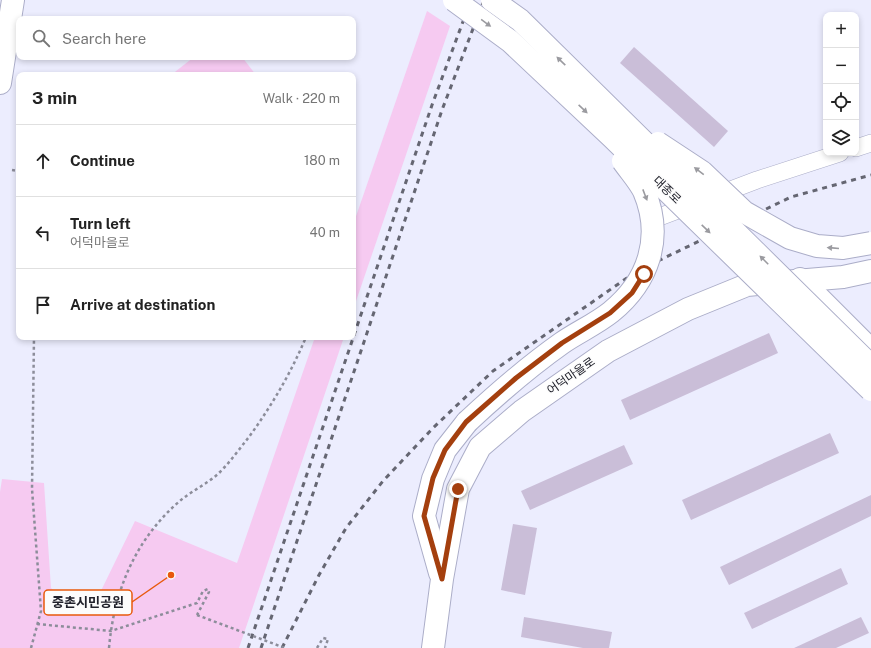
<!DOCTYPE html>
<meta charset="utf-8">
<style>
:root{--surface:#fff;--page:#f2f2f2;--text:#222;--muted:#767676;--line:#e0e0e0}
body{margin:0;font-family:"Public Sans","Noto Sans KR",sans-serif;background:var(--page);color:var(--text)}
.controls{position:absolute;right:12px;top:12px;display:grid;overflow:hidden;border-radius:8px;box-shadow:0 2px 6px #0003}
.controls button{width:36px;height:36px;display:grid;place-items:center;padding:0;border:0;border-bottom:1px solid var(--line);background:var(--surface);color:var(--text);font:20px sans-serif}
.stop{position:absolute;width:12px;height:12px;margin:-9px;border:3px solid #a43f0e;border-radius:50%;background:#fff}
.stop.end{background:#a43f0e;border-color:#fff;box-shadow:0 1px 4px #0008}
.list{margin:0;padding:0;list-style:none}
h2{display:flex;justify-content:space-between;align-items:center;height:52px;margin:0;padding:0 16px;font-size:17px}
h2 small{font-size:13px;font-weight:400;color:var(--muted)}
.list li{display:grid;grid-template-columns:26px 1fr auto;gap:12px;align-items:center;box-sizing:border-box;height:72px;padding:0 16px;border-top:1px solid var(--line)}
.list b{display:block;font-size:15px;white-space:nowrap}
.list p{margin:0;font-size:13px;white-space:nowrap;color:var(--muted)}
.list em{font-size:13px;font-style:normal;color:var(--muted)}
.icon{flex:none;width:22px;height:22px;fill:none;stroke:currentColor;stroke-width:2;stroke-linecap:round;stroke-linejoin:round}
.map{position:relative;flex:none;width:871px;height:648px;overflow:hidden}
.search{position:absolute;background:var(--surface);box-shadow:0 2px 6px #0003;left:16px;top:16px;width:340px;height:44px;display:flex;align-items:center;gap:10px;box-sizing:border-box;padding:0 14px;border-radius:8px;color:var(--muted);font-size:15px}
.panel{position:absolute;background:var(--surface);box-shadow:0 2px 6px #0003;left:16px;top:72px;width:340px;height:268px;border-radius:8px}
.map>svg:first-child{display:block}
</style>
<div class="map">
<svg width="871" height="648" viewBox="0 0 871 648">
<rect width="100%" height="100%" fill="#ecedfe"/>
<!-- green -->
<g fill="#f6caf1">
<polygon points="427,11 450,26 353,310 353,225"/>
<polygon points="194,57 242,57 256,75 171,75"/>
<polygon points="315,337 344,337 239,648 0,648 0,492 2,479 44,483 51,588 63,598 96,601 135,521 237,563"/>
</g>
<!-- building -->
<g fill="#cabed8">
<polygon points="634,47 728,131 714,147 620,63"/>
<polygon points="769,333 778,353 630,420 621,400"/>
<polygon points="830,433 839,453 691,520 682,500"/>
<polygon points="624,445 633,464 530,510 521,491"/>
<polygon points="871,495 871,516 729,585 720,567"/>
<polygon points="513,524 537,528 525,595 501,590"/>
<polygon points="841,568 848,584 752,629 744,613"/>
<polygon points="524,617 612,632 609,648 583,648 521,637"/>
<polygon points="861,617 869,633 836,648 794,648"/>
</g>
<g fill="none" stroke-linecap="round" stroke-linejoin="round">
<defs>
<g id="minor">
<polyline points="856,148 871,143"/>
<polyline points="662,216 757,180 840,153"/>
</g>
<g id="major">
<polyline points="0,83 13,0"/>
<polyline points="800,279 871,350"/>
<polyline points="440,573 424,516 433,479 445,450 467,422"/>
<polyline points="433,648 442,579 458,489 480,447 522,411 608,351 688,309 747,285 843,277 871,271"/>
</g>
</defs>
<!-- minor casing -->
<use href="#minor" stroke="#abadc8" stroke-width="18"/>
<!-- major casing -->
<use href="#major" stroke="#abadc8" stroke-width="24"/>
<!-- path -->
<g stroke="#8c8d9a" stroke-width="2.5" stroke-dasharray="3 3" stroke-linecap="butt">
<polyline points="12,170 19,171"/>
<polyline points="37,624 111,631 197,603 203,591 208,589 209,592 197,615"/>
<polyline points="31,648 41,611 32,489 34,337"/>
<path d="M109 648C114 590 136 538 181 500 193 490 209 483 220 472 231 461 240 448 249 437 272 405 291 373 306 337"/>
<polyline points="317,648 323,638 328,639 325,648"/>
</g>
<!-- minor -->
<use href="#minor" stroke="#fff" stroke-width="17"/>
<!-- major -->
<use href="#major" stroke="#fff" stroke-width="22"/>
<!-- rail -->
<g stroke="#656672" stroke-width="3" stroke-dasharray="5 5" stroke-linecap="butt">
<polyline points="248,648 432,105 471,0"/>
<polyline points="261,648 442,110 484,0"/>
<polyline points="282,648 319,575 346,528 383,481 433,428 493,371 637,271 791,197 871,175"/>
</g>
<defs>
<g id="major-bridge">
<polyline points="454,0 510,41 612,137 871,390"/>
<polyline points="492,0 520,20 871,366"/>
<polyline points="658,143 702,172 744,212 790,238 817,246 843,248 871,243"/>
<path d="M467 422C497 394 528 367 562 343 578 332 596 324 611 312 648 282 664 238 644 191 639 181 630 171 623 161"/>
</g>
</defs>
<!-- major-bridge casing -->
<use href="#major-bridge" stroke="#abadc8" stroke-width="24" stroke-linecap="butt"/>
<!-- path-bridge -->
<polyline stroke="#8c8d9a" stroke-width="2.5" stroke-dasharray="3 3" stroke-linecap="butt" points="197,615 285,648"/>
<!-- major-bridge -->
<use href="#major-bridge" stroke="#fff" stroke-width="22"/>
</g>
<!-- one-way arrows -->
<defs><path id="oneway-solid" d="M-6-.8H1V-3.2L6.5 0L1 3.2V.8H-6Z"/></defs>
<g fill="#9b9ba0">
<use href="#oneway-solid" transform="translate(486 23) rotate(36)"/>
<use href="#oneway-solid" transform="translate(561 61) rotate(-136)"/>
<use href="#oneway-solid" transform="translate(583 109) rotate(43)"/>
<use href="#oneway-solid" transform="translate(699 171) rotate(-143)"/>
<use href="#oneway-solid" transform="translate(645 195) rotate(69)"/>
<use href="#oneway-solid" transform="translate(706 229) rotate(44)"/>
<use href="#oneway-solid" transform="translate(833 248) rotate(-175)"/>
<use href="#oneway-solid" transform="translate(764 260) rotate(-135)"/>
</g>
<g fill="none" stroke-linecap="round" stroke-linejoin="round">
<!-- route -->
<polyline stroke="#a43f0e" stroke-width="5" points="458,489 442,579 424,516 433,478 445,450 466,422 516,378 562,343 610,313 632,293 644,274"/>
</g>
<g text-anchor="middle" stroke-width="3" stroke-linejoin="round" paint-order="stroke">
<!-- street labels -->
<g font-size="12" fill="#20212b" stroke="#fcfcfc">
<text transform="translate(667 190) rotate(44)" y="4">대종로</text>
<text transform="translate(571 376) rotate(-35)" y="4">어덕마을로</text>
</g>
</g>
<!-- callouts -->
<path fill="none" stroke="#e8590c" stroke-width="1.5" d="M171 575L132 602"/>
<circle fill="#e8590c" stroke="#fcfcfc" stroke-width="1.5" cx="171" cy="575" r="4"/>
<rect fill="#fcfcfc" stroke="#e8590c" stroke-width="1.5" x="44" y="590" width="88" height="25" rx="4"/>
<g font-size="13" text-anchor="middle" font-weight="bold" fill="#20212b">
<text x="88" y="607">중촌시민공원</text>
</g>
</svg>
<div class="controls">
<button>+</button>
<button>−</button>
<button><svg class="icon" aria-label="locate" viewBox="0 0 24 24"><circle cx="12" cy="12" r="6"/><path d="M12 2v4M12 18v4M2 12h4M18 12h4"/></svg></button>
<button><svg class="icon" aria-label="layers" viewBox="0 0 24 24"><path d="M12 4l9 5-9 5-9-5zM3 14l9 5 9-5"/></svg></button>
</div>
<div class="stop" style="left:644px;top:274px"></div>
<div class="stop end" style="left:458px;top:489px"></div>
<div class="search"><svg class="icon" aria-label="search" viewBox="0 0 24 24"><circle cx="10" cy="10" r="6"/><path d="M15 15l6 6"/></svg>Search here</div>
<section class="panel">
<h2>3 min<small>Walk · 220 m</small></h2>
<ul class="list">
<li><svg class="icon" aria-label="ahead" viewBox="0 0 24 24"><path d="M12 20V5M6 11l6-6 6 6"/></svg><div><b>Continue</b></div><em>180 m</em></li>
<li><svg class="icon" aria-label="left" viewBox="0 0 24 24"><path d="M17 20v-9H6M10 6l-5 5 5 5"/></svg><div><b>Turn left</b><p>어덕마을로</p></div><em>40 m</em></li>
<li><svg class="icon" aria-label="arrive" viewBox="0 0 24 24"><path d="M6 21V4h12l-3 4 3 4H6"/></svg><div><b>Arrive at destination</b></div></li>
</ul>
</section>
</div>
